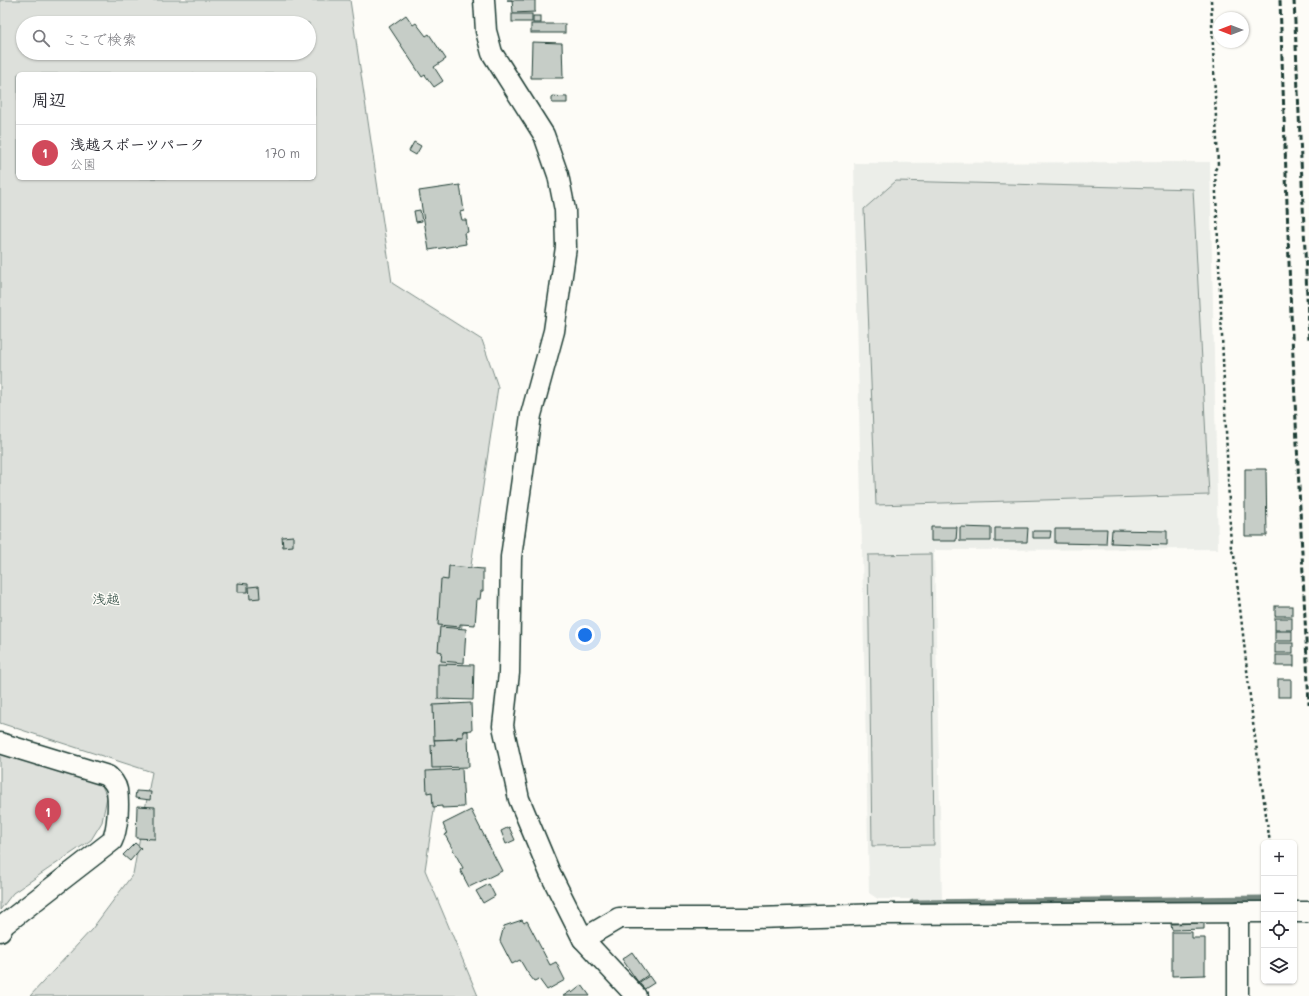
<!DOCTYPE html>
<html lang="ja">
<meta charset="utf-8">
<style>
:root{--surface:#fff;--page:#f2f2f3;--text:#2b2b33;--muted:#7c7c81;--line:#e1e1e2;--accent:#d1495b}
body{margin:0;font-family:Mali,"Klee One",sans-serif;background:var(--page);color:var(--text)}
.controls{position:absolute;right:12px;bottom:12px;display:grid;overflow:hidden;border-radius:6px;box-shadow:0 1px 3px #0004}
.controls button{width:36px;height:36px;display:grid;place-items:center;padding:0;border:0;border-bottom:1px solid var(--line);background:var(--surface);color:var(--text);font:20px sans-serif}
.compass{position:absolute;left:1213px;top:12px;width:36px;height:36px;border-radius:50%;background:var(--surface);box-shadow:0 1px 3px #0004;rotate:270deg}
.you{position:absolute;left:585px;top:635px;width:14px;height:14px;margin:-10px;border:3px solid #fff;border-radius:50%;background:#1a73e8;box-shadow:0 0 0 6px #1a73e833}
.badge{display:grid;place-items:center;width:26px;height:26px;border-radius:50%;background:var(--accent);color:#fff;font-size:13px;font-weight:700}
.pin{position:absolute;translate:-50% -33px;filter:drop-shadow(0 1px 2px #0008)}
.pin::after{content:'';position:absolute;top:21px;width:14px;height:12px;background:inherit;clip-path:polygon(0 0,100% 0,50% 100%)}
.list{margin:0;padding:0;list-style:none}
h2{display:flex;justify-content:space-between;align-items:center;height:52px;margin:0;padding:0 16px;font-size:17px}
h2 small{font-size:13px;font-weight:400;color:var(--muted)}
.list li{display:grid;grid-template-columns:26px 1fr auto;gap:12px;align-items:center;box-sizing:border-box;height:56px;padding:0 16px;border-top:1px solid var(--line)}
.list b{display:block;font-size:15px;white-space:nowrap}
.list p{margin:0;font-size:13px;white-space:nowrap;color:var(--muted)}
.list em{font-size:13px;font-style:normal;color:var(--muted)}
.icon{flex:none;width:22px;height:22px;fill:none;stroke:currentColor;stroke-width:2;stroke-linecap:round;stroke-linejoin:round}
.map{position:relative;flex:none;width:1309px;height:996px;overflow:hidden}
.search{position:absolute;background:var(--surface);box-shadow:0 1px 3px #0004;left:16px;top:16px;width:300px;height:44px;display:flex;align-items:center;gap:10px;box-sizing:border-box;padding:0 14px;border-radius:22px;color:var(--muted);font-size:15px}
.panel{position:absolute;background:var(--surface);box-shadow:0 1px 3px #0004;left:16px;top:72px;width:300px;height:108px;border-radius:6px}
.map>svg:first-child{display:block}
</style>
<div class="map">
<svg width="1309" height="996" viewBox="0 0 1309 996">
<rect width="100%" height="100%" fill="#fdfcf7"/>
<filter id="ink" filterUnits="userSpaceOnUse"><feTurbulence type="fractalNoise" baseFrequency=".025" numOctaves="2"/><feDisplacementMap in="SourceGraphic" scale="8" xChannelSelector="R" yChannelSelector="G"/><feConvolveMatrix kernelMatrix="1 2 1 2 8 2 1 2 1" color-interpolation-filters="sRGB"/></filter>
<g filter="url(#ink)">
<!-- built -->
<polygon fill="#eceee9" points="1210,162 1218,549 934,550 942,899 878,899 869,893 854,163"/>
<!-- green -->
<g fill="#dde0db" stroke="#7e8e88" fill-rule="evenodd">
<path d="M0 0H350L392 283 482 340 498 387 425 870 478 996H30L92 929 133 874 152 772 0 723ZM23 23H309V53H23ZM18 74H314V178H18Z"/>
<polygon points="896,181 1193,189 1209,495 876,505 864,209"/>
<polygon points="931,554 934,845 872,846 868,555"/>
<polygon points="0,751 99,779 107,797 102,822 91,840 13,893 0,910"/>
</g>
<g fill="none" stroke-linecap="round" stroke-linejoin="round">
<!-- stream -->
<polyline stroke="#75877f" stroke-width="7" points="913,903 1264,899"/>
</g>
<!-- building -->
<g fill="#c6cdc7" stroke="#1f3d34">
<polygon points="507,0 535,0 535,12 513,13 512,0"/>
<rect x="512" y="14" width="20" height="8"/>
<polygon points="406,15 413,25 416,23 426,36 429,34 446,59 434,67 443,81 434,87 425,75 422,77 389,27"/>
<rect x="533" y="16" width="8" height="7"/>
<rect x="531" y="24" width="34" height="9"/>
<polygon points="532,42 562,43 563,78 531,78"/>
<polygon points="552,96 567,97 567,103 552,103"/>
<polygon points="414,142 421,146 416,155 409,151"/>
<polygon points="460,185 464,211 460,212 462,220 466,220 468,232 464,233 466,244 429,250 419,191"/>
<polygon points="420,210 422,221 416,222 414,211"/>
<polygon points="1245,469 1266,469 1267,536 1245,536"/>
<polygon points="931,527 957,527 956,541 931,541"/>
<polygon points="960,527 991,528 991,541 960,541"/>
<polygon points="995,528 1028,528 1027,542 995,542"/>
<polygon points="1055,529 1107,529 1106,544 1055,543"/>
<polygon points="1112,530 1167,531 1167,545 1111,543"/>
<polygon points="1033,531 1051,531 1050,538 1033,538"/>
<polygon points="293,536 293,546 283,547 282,537"/>
<polygon points="449,566 483,569 483,591 481,591 480,599 477,599 475,625 460,624 460,627 438,625 441,579 448,580"/>
<polygon points="238,583 248,584 248,592 238,592"/>
<polygon points="259,586 260,598 250,599 249,587"/>
<rect x="1275" y="606" width="17" height="10"/>
<rect x="1275" y="618" width="17" height="12"/>
<polygon points="440,627 466,629 464,663 441,661 442,652 438,651"/>
<rect x="1275" y="631" width="17" height="10"/>
<rect x="1275" y="643" width="18" height="10"/>
<rect x="1276" y="655" width="18" height="11"/>
<polygon points="438,664 474,665 473,700 438,699"/>
<rect x="1278" y="679" width="13" height="18"/>
<polygon points="471,703 472,730 463,731 463,737 457,737 457,739 434,740 433,705"/>
<polygon points="463,731 468,731 469,767 432,768 431,745 435,745 434,740 457,739 457,737 463,737"/>
<polygon points="462,769 464,807 442,808 442,806 433,807 432,792 427,793 426,771"/>
<polygon points="136,791 151,792 150,800 135,798"/>
<polygon points="137,806 155,807 155,839 136,838"/>
<polygon points="471,810 502,871 469,887 460,870 463,868 445,835 447,834 443,824"/>
<polygon points="509,827 515,840 506,844 501,831"/>
<polygon points="135,843 141,848 130,861 123,855"/>
<polygon points="489,884 495,896 483,903 476,891"/>
<polygon points="522,920 524,923 527,921 550,965 556,962 565,980 547,990 539,979 534,981 527,972 520,960 512,964 500,941 504,926"/>
<polygon points="1204,923 1204,929 1172,930 1171,924"/>
<polygon points="1172,932 1192,932 1192,938 1205,938 1205,975 1172,976"/>
<polygon points="632,952 648,975 638,982 622,959"/>
<polygon points="649,976 654,983 643,990 638,983"/>
<polygon points="582,985 590,996 563,996 571,991 572,993"/>
</g>
<g fill="none" stroke-linecap="round" stroke-linejoin="round">
<defs>
<g id="street">
<polyline points="484,0 486,31 492,53 544,135 558,175 565,210 566,247 554,331 531,415 511,557 509,673 503,726 519,799 550,873 583,939 636,996"/>
<path d="M0 743 108 776C112 780 116 784 117 790 119 803 118 829 112 841L5 924 0 931"/>
<polyline points="1294,912 1309,912"/>
<polyline points="583,939 619,918 754,918 882,914 1264,912"/>
<polyline points="1238,996 1238,912"/>
</g>
</defs>
<!-- street casing -->
<use href="#street" stroke="#1f3d34" stroke-width="23"/>
<!-- path -->
<polyline stroke="#1f3d34" stroke-width="2.5" stroke-dasharray="3 3" stroke-linecap="butt" points="1211,0 1218,165 1215,170 1231,549 1234,555 1253,723 1270,843"/>
<!-- street -->
<use href="#street" stroke="#fdfcf7" stroke-width="20"/>
<!-- rail -->
<g stroke="#1f3d34" stroke-width="3" stroke-dasharray="6 3" stroke-linecap="butt">
<polyline points="1280,0 1290,291 1309,705"/>
<polyline points="1294,0 1309,341"/>
</g>
</g>
</g>
<g text-anchor="middle" stroke-width="3" stroke-linejoin="round" paint-order="stroke">
<!-- quarter labels -->
<g font-size="14" fill="#1f3d34" stroke="#fdfcf7">
<text x="106" y="604">浅越</text>
</g>
</g>
</svg>
<div class="controls">
<button>+</button>
<button>−</button>
<button><svg class="icon" aria-label="locate" viewBox="0 0 24 24"><circle cx="12" cy="12" r="6"/><path d="M12 2v4M12 18v4M2 12h4M18 12h4"/></svg></button>
<button><svg class="icon" aria-label="layers" viewBox="0 0 24 24"><path d="M12 4l9 5-9 5-9-5zM3 14l9 5 9-5"/></svg></button>
</div>
<svg class="compass" viewBox="-18 -18 36 36"><path d="M0-13l5 13h-10z" fill="#e53935"/><path d="M0 13l5-13h-10z" fill="#7c7c81"/></svg>
<div class="you"></div>
<div class="pin badge" style="left:48px;top:831px">1</div>
<div class="search"><svg class="icon" aria-label="search" viewBox="0 0 24 24"><circle cx="10" cy="10" r="6"/><path d="M15 15l6 6"/></svg>ここで検索</div>
<section class="panel">
<h2>周辺<small></small></h2>
<ul class="list">
<li><span class="badge">1</span><div><b>浅越スポーツパーク</b><p>公園</p></div><em>170 m</em></li>
</ul>
</section>
</div>
